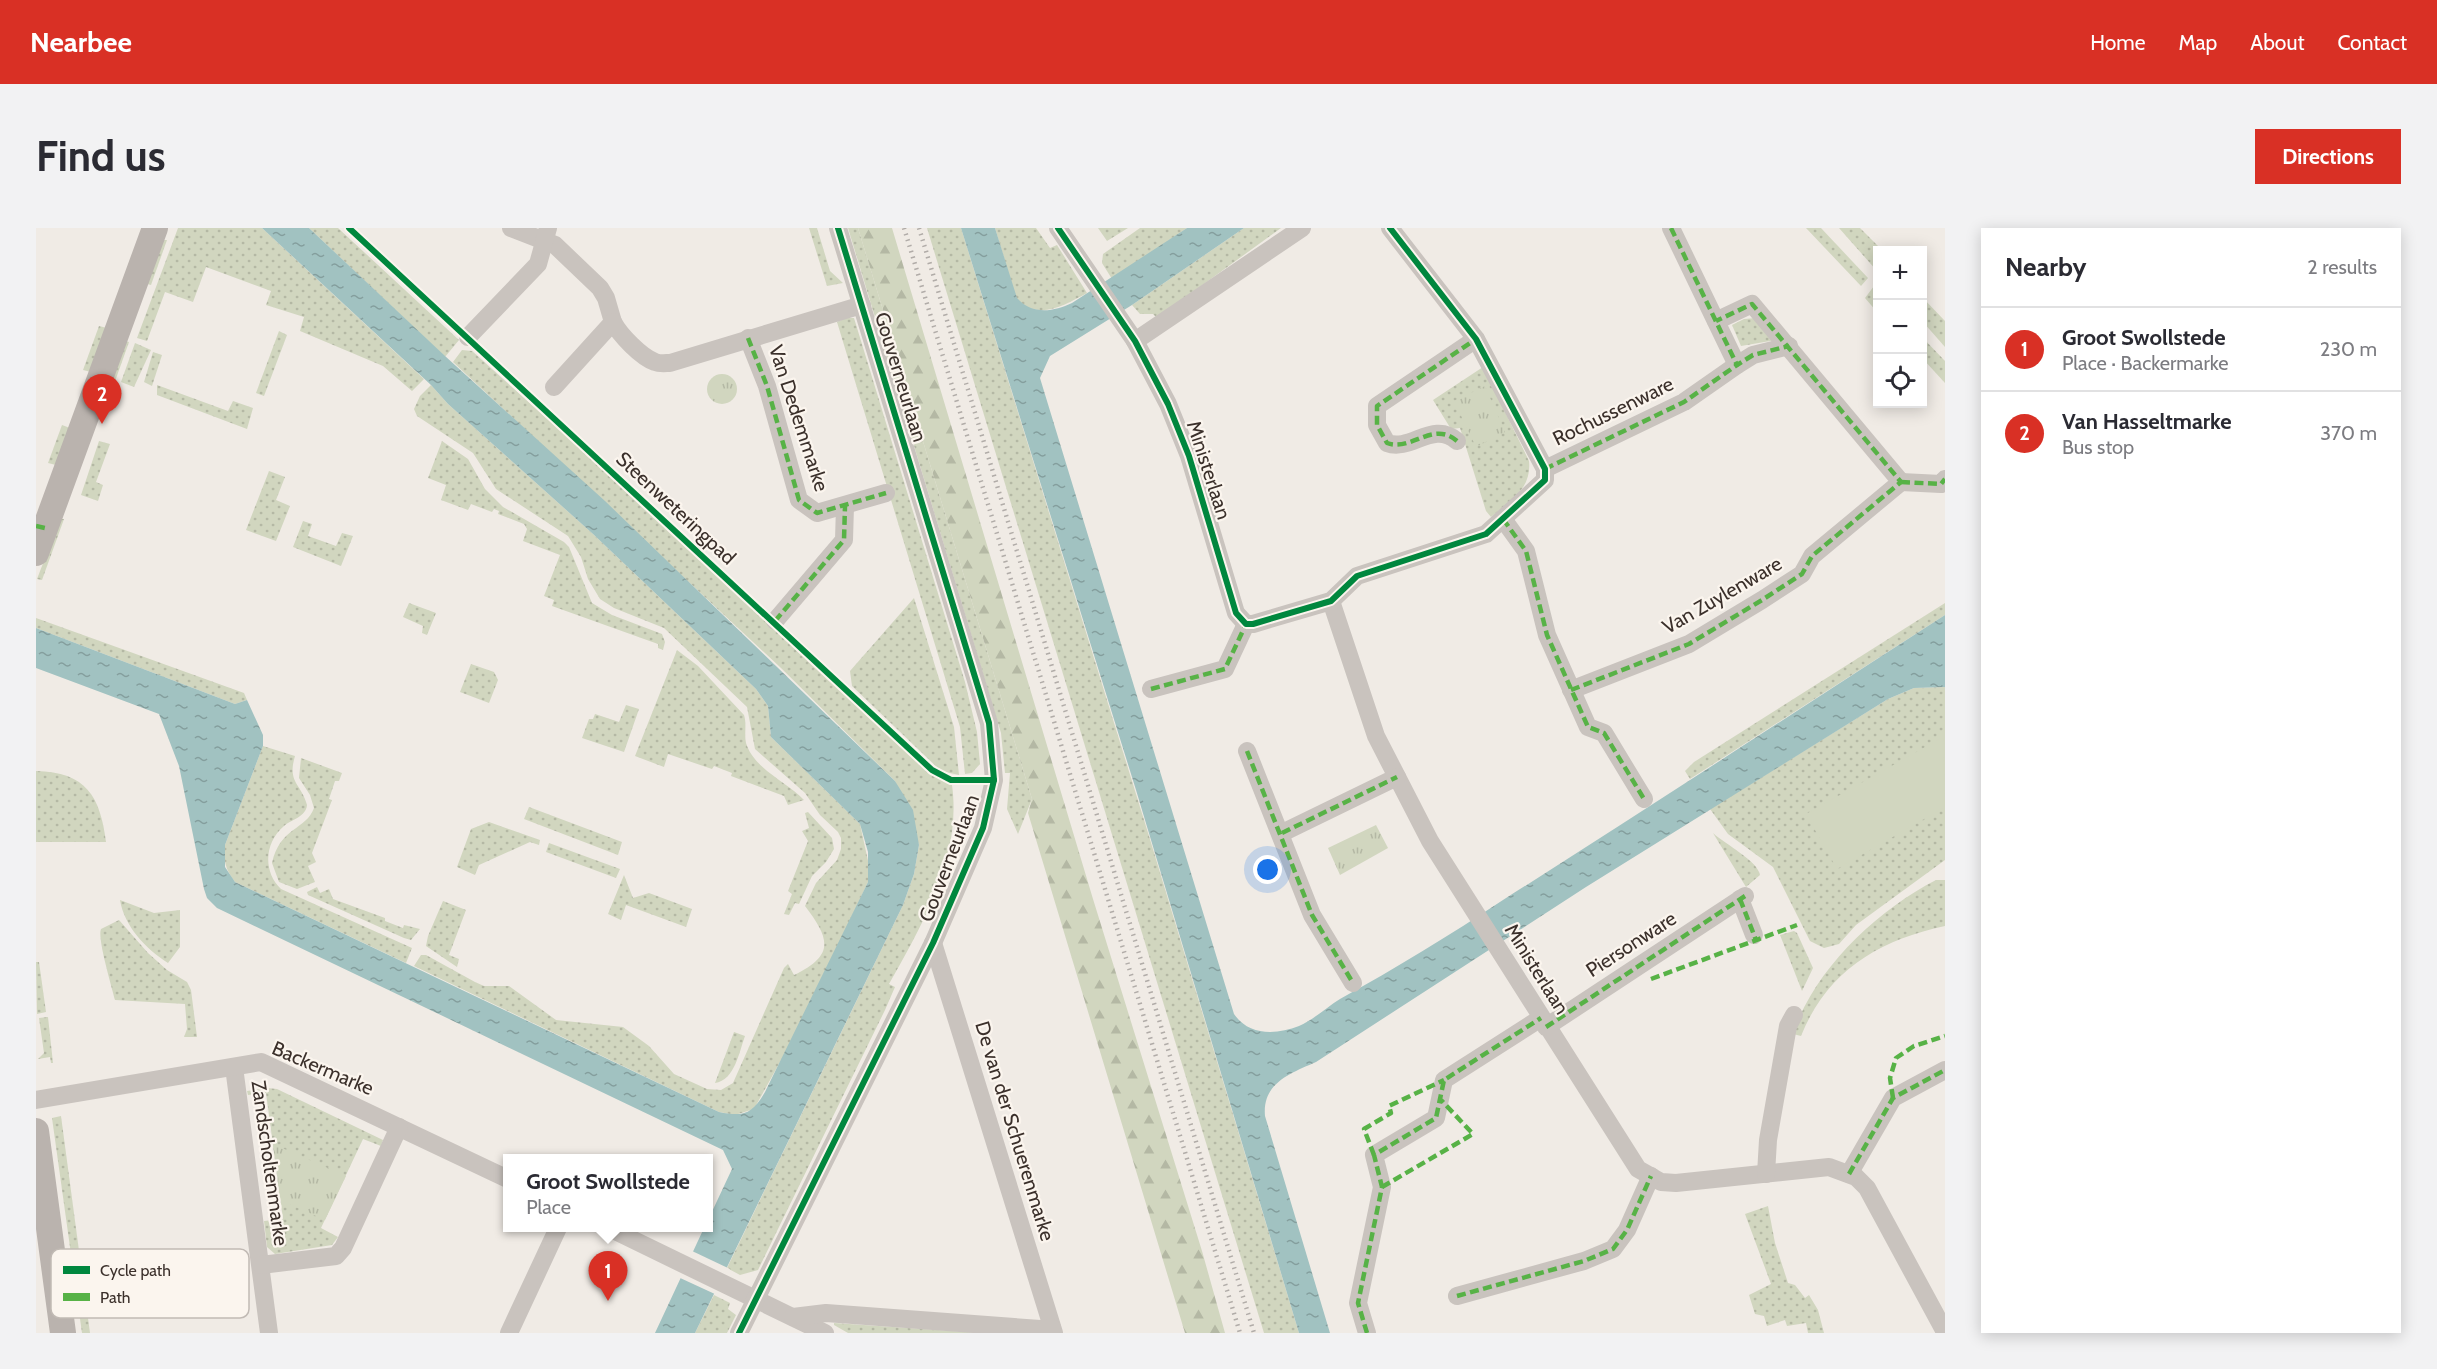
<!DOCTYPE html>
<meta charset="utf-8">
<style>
:root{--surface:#fff;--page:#f2f2f3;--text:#2b2b33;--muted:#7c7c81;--line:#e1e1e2;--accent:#d93025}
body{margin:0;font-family:Cabin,sans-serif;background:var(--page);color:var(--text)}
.controls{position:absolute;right:18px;top:18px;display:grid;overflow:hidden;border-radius:0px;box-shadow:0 3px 15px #0003}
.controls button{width:54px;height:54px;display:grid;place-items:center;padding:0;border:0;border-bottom:2px solid var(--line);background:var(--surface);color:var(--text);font:30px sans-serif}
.you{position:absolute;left:1232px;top:642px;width:21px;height:21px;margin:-15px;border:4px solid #fff;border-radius:50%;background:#1a73e8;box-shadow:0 0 0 9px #1a73e833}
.badge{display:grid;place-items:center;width:39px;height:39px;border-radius:50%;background:var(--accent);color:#fff;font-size:20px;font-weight:700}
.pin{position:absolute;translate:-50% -50px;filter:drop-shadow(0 2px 3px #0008)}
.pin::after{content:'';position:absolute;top:32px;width:21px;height:18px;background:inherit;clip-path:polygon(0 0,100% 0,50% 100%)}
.popup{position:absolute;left:467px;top:926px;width:210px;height:78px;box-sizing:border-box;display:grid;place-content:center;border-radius:0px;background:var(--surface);filter:drop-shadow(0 2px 4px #0005);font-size:20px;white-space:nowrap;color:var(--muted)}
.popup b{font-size:22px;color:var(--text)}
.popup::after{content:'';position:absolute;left:50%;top:100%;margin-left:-12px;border:12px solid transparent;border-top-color:var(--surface)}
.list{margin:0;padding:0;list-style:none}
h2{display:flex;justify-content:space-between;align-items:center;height:78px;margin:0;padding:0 24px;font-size:26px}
h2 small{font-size:20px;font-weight:400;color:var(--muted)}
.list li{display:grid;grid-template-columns:39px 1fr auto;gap:18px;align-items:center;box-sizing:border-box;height:84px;padding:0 24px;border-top:2px solid var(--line)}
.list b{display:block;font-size:22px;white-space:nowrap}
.list p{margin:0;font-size:20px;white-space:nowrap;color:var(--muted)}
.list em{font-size:20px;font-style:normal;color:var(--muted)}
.icon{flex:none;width:33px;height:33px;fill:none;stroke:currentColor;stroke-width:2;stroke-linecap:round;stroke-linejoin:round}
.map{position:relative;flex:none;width:1909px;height:1105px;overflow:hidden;border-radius:0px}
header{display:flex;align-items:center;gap:36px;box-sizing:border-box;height:84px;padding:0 30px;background:var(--accent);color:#fff}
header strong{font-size:28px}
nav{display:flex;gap:33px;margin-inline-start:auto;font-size:21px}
.intro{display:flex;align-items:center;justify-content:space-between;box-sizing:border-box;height:144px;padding:0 36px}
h1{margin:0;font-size:42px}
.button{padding:15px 27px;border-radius:0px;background:var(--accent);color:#fff;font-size:21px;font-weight:700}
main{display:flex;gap:36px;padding:0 36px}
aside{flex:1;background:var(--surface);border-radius:0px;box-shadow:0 3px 15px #0003}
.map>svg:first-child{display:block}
</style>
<header>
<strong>Nearbee</strong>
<nav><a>Home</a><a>Map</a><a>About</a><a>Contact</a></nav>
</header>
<div class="intro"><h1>Find us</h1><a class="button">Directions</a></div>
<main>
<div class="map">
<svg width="1909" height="1105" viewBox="0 0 1909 1105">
<defs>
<pattern id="grass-dots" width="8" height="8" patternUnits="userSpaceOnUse" patternTransform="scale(1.5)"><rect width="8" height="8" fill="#d1d6bf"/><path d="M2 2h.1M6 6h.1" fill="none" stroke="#b4b8a4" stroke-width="1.8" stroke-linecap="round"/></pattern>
<pattern id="forest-firs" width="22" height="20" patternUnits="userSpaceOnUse" patternTransform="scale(1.5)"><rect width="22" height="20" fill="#d1d6bf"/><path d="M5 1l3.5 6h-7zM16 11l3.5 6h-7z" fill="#b4b8a4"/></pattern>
<pattern id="park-tufts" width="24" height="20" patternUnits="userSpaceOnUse" patternTransform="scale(1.5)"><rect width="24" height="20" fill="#d1d6bf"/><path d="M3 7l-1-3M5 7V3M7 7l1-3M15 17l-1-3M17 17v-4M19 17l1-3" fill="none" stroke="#b4b8a4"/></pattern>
<pattern id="water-ripples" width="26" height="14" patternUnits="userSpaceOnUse" patternTransform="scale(1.5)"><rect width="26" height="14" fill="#a1c2c1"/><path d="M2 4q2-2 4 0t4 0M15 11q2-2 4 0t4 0" fill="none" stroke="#849e9d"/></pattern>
</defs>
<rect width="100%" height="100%" fill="#f0ebe5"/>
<!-- grass -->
<g fill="url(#grass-dots)">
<polygon points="142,0 226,0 388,151 376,163 347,138 264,103 268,89 230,77 235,63 170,39 157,74 129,64 111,113 101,110"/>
<polygon points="273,0 302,0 423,112 409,129"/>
<polygon points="773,0 781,0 794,43 807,55 791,58"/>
<polygon points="812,0 822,0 996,571 982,606 971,581 974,545 969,545 965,505"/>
<polygon points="891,0 925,0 1113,608 1263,1105 1228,1105"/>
<path d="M959 0H1000L1014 20 1021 17 1051 65C1029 77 1001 94 980 70Z"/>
<polygon points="1062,0 1092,0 1071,13"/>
<polygon points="1104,0 1151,0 1076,51 1066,35 1067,26"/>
<polygon points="1208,0 1245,0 1121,90 1117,86 1104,86 1096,77"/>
<polygon points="1770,0 1785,0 1832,50 1825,58"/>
<polygon points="1803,0 1824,0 1846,22 1842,22 1841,43"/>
<polygon points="127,12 131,12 115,57 111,56"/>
<polygon points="1838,58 1841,61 1841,84 1829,70"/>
<polygon points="1886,69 1909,93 1909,119 1887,94"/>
<polygon points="810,90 818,90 929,454 941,504 944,536 936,545 929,546 924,499 801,94"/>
<polygon points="1720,90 1740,112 1705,118 1696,97 1708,91"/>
<polygon points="63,98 71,100 55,144 47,142"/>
<polygon points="243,103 251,107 228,168 220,165"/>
<polygon points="1886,109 1909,133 1909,155 1887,131"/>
<polygon points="89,113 93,114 72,173 67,172"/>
<polygon points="99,115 115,122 98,159 85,154"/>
<path d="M426 122 436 123 579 252 892 544 916 557C926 628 887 696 853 756L859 759 849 782 722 1042 704 1047 691 1040 867 677 878 646 883 617 859 553 745 440 417 134Z"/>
<polygon points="117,124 126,127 116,158 108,154"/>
<path d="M1447 139 1493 233C1496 261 1474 273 1455 289L1450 283 1424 200 1415 201 1397 172Z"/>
<polygon points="121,157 192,183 197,173 217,180 211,201 121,167"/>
<path d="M395 157 412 176 557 306 720 461 732 478 735 509 824 596 834 642 832 654 764 798 718 881 699 887 683 884 378 738 385 727H390L439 754 448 758H473L520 792 587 799 613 818 638 846 671 861 685 862 697 855 748 740 752 736 758 747C799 727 794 711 769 678L780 655 801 632 805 621V610L802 604 784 587 769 565 719 521 711 479 628 400 578 380 564 371 552 351 545 329 532 308 460 261 437 225 381 188 378 181 384 168Z"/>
<polygon points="26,197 34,200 20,237 12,235"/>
<polygon points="63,213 74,216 60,254 67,257 62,273 45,267"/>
<polygon points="406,213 432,231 449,261 467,279 528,314 533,319 556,375 576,387 626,406 629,414 627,422 622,420 622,416 516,378 518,372 508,368 524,327 487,313 491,301 488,296 462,286 463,283 458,281 456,284 435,276 432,282 405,272 410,257 392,250"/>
<polygon points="233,243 249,249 240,272 254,278 240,313 210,302"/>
<polygon points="24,291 28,291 6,352 1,351"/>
<polygon points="267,293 276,296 272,308 300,318 306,305 317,308 305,338 257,319"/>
<polygon points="878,370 918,499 923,547 905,543 816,458 814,443"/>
<polygon points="373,375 400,385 391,407 386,405 387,398 367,389"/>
<polygon points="1909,375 1909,387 1654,551 1649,543 1658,534"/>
<polygon points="0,390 208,465 211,472 199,476 0,400"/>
<path d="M641 422 662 438 708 487C711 496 708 506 710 515 718 541 750 553 768 572L752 577 748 568 695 548 696 545 678 538 676 541 632 526 628 539 599 528Z"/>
<polygon points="435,436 458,444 462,452 453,475 424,464"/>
<polygon points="1909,459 1909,632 1820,697 1803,716 1788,720 1774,713 1737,639 1692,606 1674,581 1852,471 1878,460"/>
<polygon points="590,477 603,481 588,524 546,510 553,491 557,491 559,486 583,494"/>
<path d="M227 518 259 528C251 555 265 555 271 577 270 589 256 591 248 598 228 615 227 644 245 661L376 720 370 735 199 654C190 642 187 633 189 617Z"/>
<path d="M265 530 306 545 303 553H299L293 571 296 572 276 625 280 634 272 638 279 654 261 661 243 654 236 635C244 599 270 602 278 580L274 567 263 550Z"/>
<path d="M0 543C50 544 64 568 70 614H0Z"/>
<polygon points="493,579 586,614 582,627 488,591"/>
<polygon points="772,584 796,610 798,621 790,634 776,648 763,676 759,675 753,687 748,686 756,666 752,663 772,613 766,603 773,600 769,585"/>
<polygon points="453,594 504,612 503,617 494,614 443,637 439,647 421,639 435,601"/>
<path d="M1677 605C1689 616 1722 633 1724 647L1710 659Z"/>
<polygon points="513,615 584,641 580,650 510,624"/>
<polygon points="588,647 597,670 613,665 656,681 650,699 590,677 585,692 572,686"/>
<path d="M1900 652H1909V698C1843 712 1791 743 1765 808L1757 806C1778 742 1840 683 1900 652Z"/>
<polygon points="281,659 284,665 293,661 297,671 349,690 349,693 367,700 368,697 384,701 375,712 368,710 272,667 271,664"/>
<path d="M84 672 118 685 144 682V719L132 735C110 721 88 698 84 672Z"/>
<polygon points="407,673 430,682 413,727 423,731 421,739 390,718 392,708"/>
<path d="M83 692 112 725 131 742 151 754 155 762 161 809H148L151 801 149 776 79 772C76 759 61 710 65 701Z"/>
<polygon points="1758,703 1761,705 1777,740 1766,763 1744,707"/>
<polygon points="0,734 3,734 10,784 1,786"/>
<polygon points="12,789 17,835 15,835 14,829 2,831 8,825 3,790"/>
<path d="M698 804 709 808C703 824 699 852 679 855Z"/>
<polygon points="231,860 241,861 347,912 345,918 327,911 285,1000 302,1009 296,1017 239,1026 231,1019 228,993 247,991 230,865 212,867 211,863"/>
<polygon points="25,888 54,1105 46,1105 16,890"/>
<polygon points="1732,978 1739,1015 1752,1055 1759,1057 1769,1070 1773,1067 1782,1082 1788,1105 1772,1105 1770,1095 1751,1098 1749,1092 1731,1098 1728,1088 1719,1086 1713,1067 1735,1056 1709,986"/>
<polygon points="678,1067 694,1075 692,1081 700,1087 691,1105 659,1105"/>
<polygon points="798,1095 946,1105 812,1105 798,1097"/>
</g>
<!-- forest -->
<polygon fill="url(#forest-firs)" points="822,0 856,0 1057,671 1166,1023 1189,1105 1149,1105 992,585 996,571"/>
<!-- park -->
<g fill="url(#park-tufts)">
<circle cx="686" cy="161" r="15"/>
<polygon points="1449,158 1469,204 1440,219 1418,173"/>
<polygon points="1340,597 1352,620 1304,647 1292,620"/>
<polygon points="237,916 310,948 289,992 244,972"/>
</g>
<!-- pitch -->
<polygon fill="#d1d6bf" points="1907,509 1909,579 1801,641 1770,586"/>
<!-- water -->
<g fill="url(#water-ripples)">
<path d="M226 0H273L409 128 569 273 859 553 877 582 883 617 878 646 867 677 659 1105H619L668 1000H672L673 990 696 941 687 922 181 680 171 670 168 661 143 538 123 486 0 440V400L199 476 211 472 227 507V518L189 617V639L199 654 683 884C708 889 716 886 729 864L832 654V624L824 596 735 509 732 478 720 461 557 306 412 176 395 157Z"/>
<path d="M925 0H959L981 70C996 87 1017 84 1036 75L1151 0H1208L1096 77 1014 128 1004 150 1198 786C1213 808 1240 807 1263 798 1277 792 1291 779 1304 771 1360 740 1414 707 1467 672 1615 578 1762 482 1909 387V459L1878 460 1852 471 1550 659 1280 834C1255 845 1226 855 1229 888L1294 1105H1263L1100 562Z"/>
</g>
<!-- pier -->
<polygon fill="#f0ebe5" points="654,1022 694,1041 681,1067 642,1049"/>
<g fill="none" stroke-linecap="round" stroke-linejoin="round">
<!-- street -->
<g stroke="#c9c3be" stroke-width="18">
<polyline points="475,0 519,17 564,60 570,70 577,94"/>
<polyline points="1022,0 1099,113 1132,176 1153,228 1200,385 1210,396 1217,396 1295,373 1321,348 1450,306 1509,252 1509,241 1440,111 1354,0"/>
<polyline points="1635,0 1701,137 1717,127 1753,118"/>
<polyline points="432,109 502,36 512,0"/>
<polyline points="712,110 731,158 763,272 781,285 850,265"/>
<polyline points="1099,113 1266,0"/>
<path d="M518 159 577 94C584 107 605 129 619 134 624 136 630 135 634 135L826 77"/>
<path d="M1421 213C1397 192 1375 224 1351 215L1341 197V178L1440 111"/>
<polyline points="1509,241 1648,174 1701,137"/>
<polyline points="1865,254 1905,256 1909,251"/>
<polyline points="1467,291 1490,323 1511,407 1552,499 1568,505 1608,571"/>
<polyline points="1295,373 1340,508 1394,613 1602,941 1625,954 1640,955 1793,939 1820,949 1831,960 1909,1104"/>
<polyline points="739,393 808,312 809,278"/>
<polyline points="1115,461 1189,441 1210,396"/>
<polyline points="1535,462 1653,416 1726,372 1766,346 1776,328 1865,254 1716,76 1680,93"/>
<polyline points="1211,523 1276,687 1317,755"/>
<polyline points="1246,605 1361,549"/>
<polyline points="1704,671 1718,707"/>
<polyline points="897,715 1018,1105"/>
<polyline points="1510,799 1709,668"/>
<polyline points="198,839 233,1105"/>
<polyline points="0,872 225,834 472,951"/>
<polyline points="1730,946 1732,912 1752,798 1758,787"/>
<polyline points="1813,946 1857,870 1909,842"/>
<polyline points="573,1000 789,1105"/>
<polyline points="225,1037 300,1028 307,1020 363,899"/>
<polyline points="1421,1068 1548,1033 1577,1021 1591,1002 1615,948"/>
<polyline points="757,1089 790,1085 1004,1101 1016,1100"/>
<polyline points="473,1105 522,1000"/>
<polyline points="703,1105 897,715 947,600 958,552 953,495 802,0"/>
<polyline points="1331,1105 1322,1075 1346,959 1338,927 1400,890 1408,852 1505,790"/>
</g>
<!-- secondary -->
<g stroke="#bab3ae" stroke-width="26">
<polyline points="0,325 119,0"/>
<polyline points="0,903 27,1105"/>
</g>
<!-- rail -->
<g stroke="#b1aca8" stroke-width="4.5" stroke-dasharray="1.5 4.5" stroke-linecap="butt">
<polyline points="868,0 1204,1105"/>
<polyline points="883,0 1218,1105"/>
</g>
<!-- quiet -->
<g stroke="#57b246" stroke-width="4.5" stroke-dasharray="9 4.5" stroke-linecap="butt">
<polyline points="1635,0 1701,137 1717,127 1753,118"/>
<polyline points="712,110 731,158 763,272 781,285 850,265"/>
<path d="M1421 213C1397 192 1375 224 1351 215L1341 197V178L1440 111"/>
<polyline points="1509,241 1648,174 1701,137"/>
<polyline points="1865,254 1905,256 1909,251"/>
<polyline points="1467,291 1490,323 1511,407 1552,499 1568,505 1608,571"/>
<polyline points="0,298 9,300"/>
<polyline points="739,393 808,312 809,278"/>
<polyline points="1115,461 1189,441 1210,396"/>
<polyline points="1535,462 1653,416 1726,372 1766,346 1776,328 1865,254 1716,76 1680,93"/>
<polyline points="1211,523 1276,687 1317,755"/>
<polyline points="1246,605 1361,549"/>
<polyline points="1704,671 1720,712"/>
<polyline points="1615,751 1761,697"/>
<polyline points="1510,799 1709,668"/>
<polyline points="1857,870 1854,850 1860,830 1878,818 1909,808"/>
<polyline points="1338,927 1328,901 1355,885 1353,878 1408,852"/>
<polyline points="1813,946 1857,870 1909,842"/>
<polyline points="1346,959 1437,906 1405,872"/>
<polyline points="1421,1068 1548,1033 1577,1021 1591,1002 1615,948"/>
<polyline points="1331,1105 1322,1075 1346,959 1338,927 1400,890 1408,852 1505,790"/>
</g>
<defs>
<g id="cycleway">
<polyline points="313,0 896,542 915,552 958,552"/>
<polyline points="1022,0 1099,113 1132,176 1153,228 1200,385 1210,396 1217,396 1295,373 1321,348 1450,306 1509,252 1509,241 1440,111 1354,0"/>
<polyline points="703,1105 897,715 947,600 958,552 953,495 802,0"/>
</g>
</defs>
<!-- cycleway casing -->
<use href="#cycleway" stroke="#fbf5ee" stroke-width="10"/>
<!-- cycleway -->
<use href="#cycleway" stroke="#00873e" stroke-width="6"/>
</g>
<g text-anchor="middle" stroke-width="4.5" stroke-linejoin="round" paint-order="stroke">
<!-- street labels -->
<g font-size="20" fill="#3b302b" stroke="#fbf5ee">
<text transform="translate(865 149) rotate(73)" y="7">Gouverneurlaan</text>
<text transform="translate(1577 183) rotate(-26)" y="7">Rochussenware</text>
<text transform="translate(763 190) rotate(72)" y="7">Van Dedemmarke</text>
<text transform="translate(1173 242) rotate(72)" y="7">Ministerlaan</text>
<text transform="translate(640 280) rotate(43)" y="7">Steenweteringpad</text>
<text transform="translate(1686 367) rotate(-30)" y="7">Van Zuylenware</text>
<text transform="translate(913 630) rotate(-69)" y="7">Gouverneurlaan</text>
<text transform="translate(1595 716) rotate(-33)" y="7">Piersonware</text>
<text transform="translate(1501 741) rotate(58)" y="7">Ministerlaan</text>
<text transform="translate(287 840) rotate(23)" y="7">Backermarke</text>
<text transform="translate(979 903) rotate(73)" y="7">De van der Schuerenmarke</text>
<text transform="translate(234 935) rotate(82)" y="7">Zandscholtenmarke</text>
</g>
</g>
<!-- legend -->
<rect x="15" y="1021" width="198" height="69" rx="9" fill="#fbf5ee" stroke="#c1bab4" stroke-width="1.5"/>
<rect x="27" y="1038" width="27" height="8" fill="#00873e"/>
<rect x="27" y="1065" width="27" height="8" fill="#57b246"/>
<g font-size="16" fill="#3b302b">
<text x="64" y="1048">Cycle path</text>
<text x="64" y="1075">Path</text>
</g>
</svg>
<div class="controls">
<button>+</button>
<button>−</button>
<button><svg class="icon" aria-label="locate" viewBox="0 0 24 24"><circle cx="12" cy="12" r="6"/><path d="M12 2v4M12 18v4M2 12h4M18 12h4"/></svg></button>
</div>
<div class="you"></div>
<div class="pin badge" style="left:572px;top:1073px">1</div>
<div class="popup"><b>Groot Swollstede</b>Place</div>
<div class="pin badge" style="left:66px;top:196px">2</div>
</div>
<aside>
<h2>Nearby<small>2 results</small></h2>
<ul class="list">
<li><span class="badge">1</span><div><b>Groot Swollstede</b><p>Place · Backermarke</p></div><em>230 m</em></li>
<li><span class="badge">2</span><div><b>Van Hasseltmarke</b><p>Bus stop</p></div><em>370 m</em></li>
</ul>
</aside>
</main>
